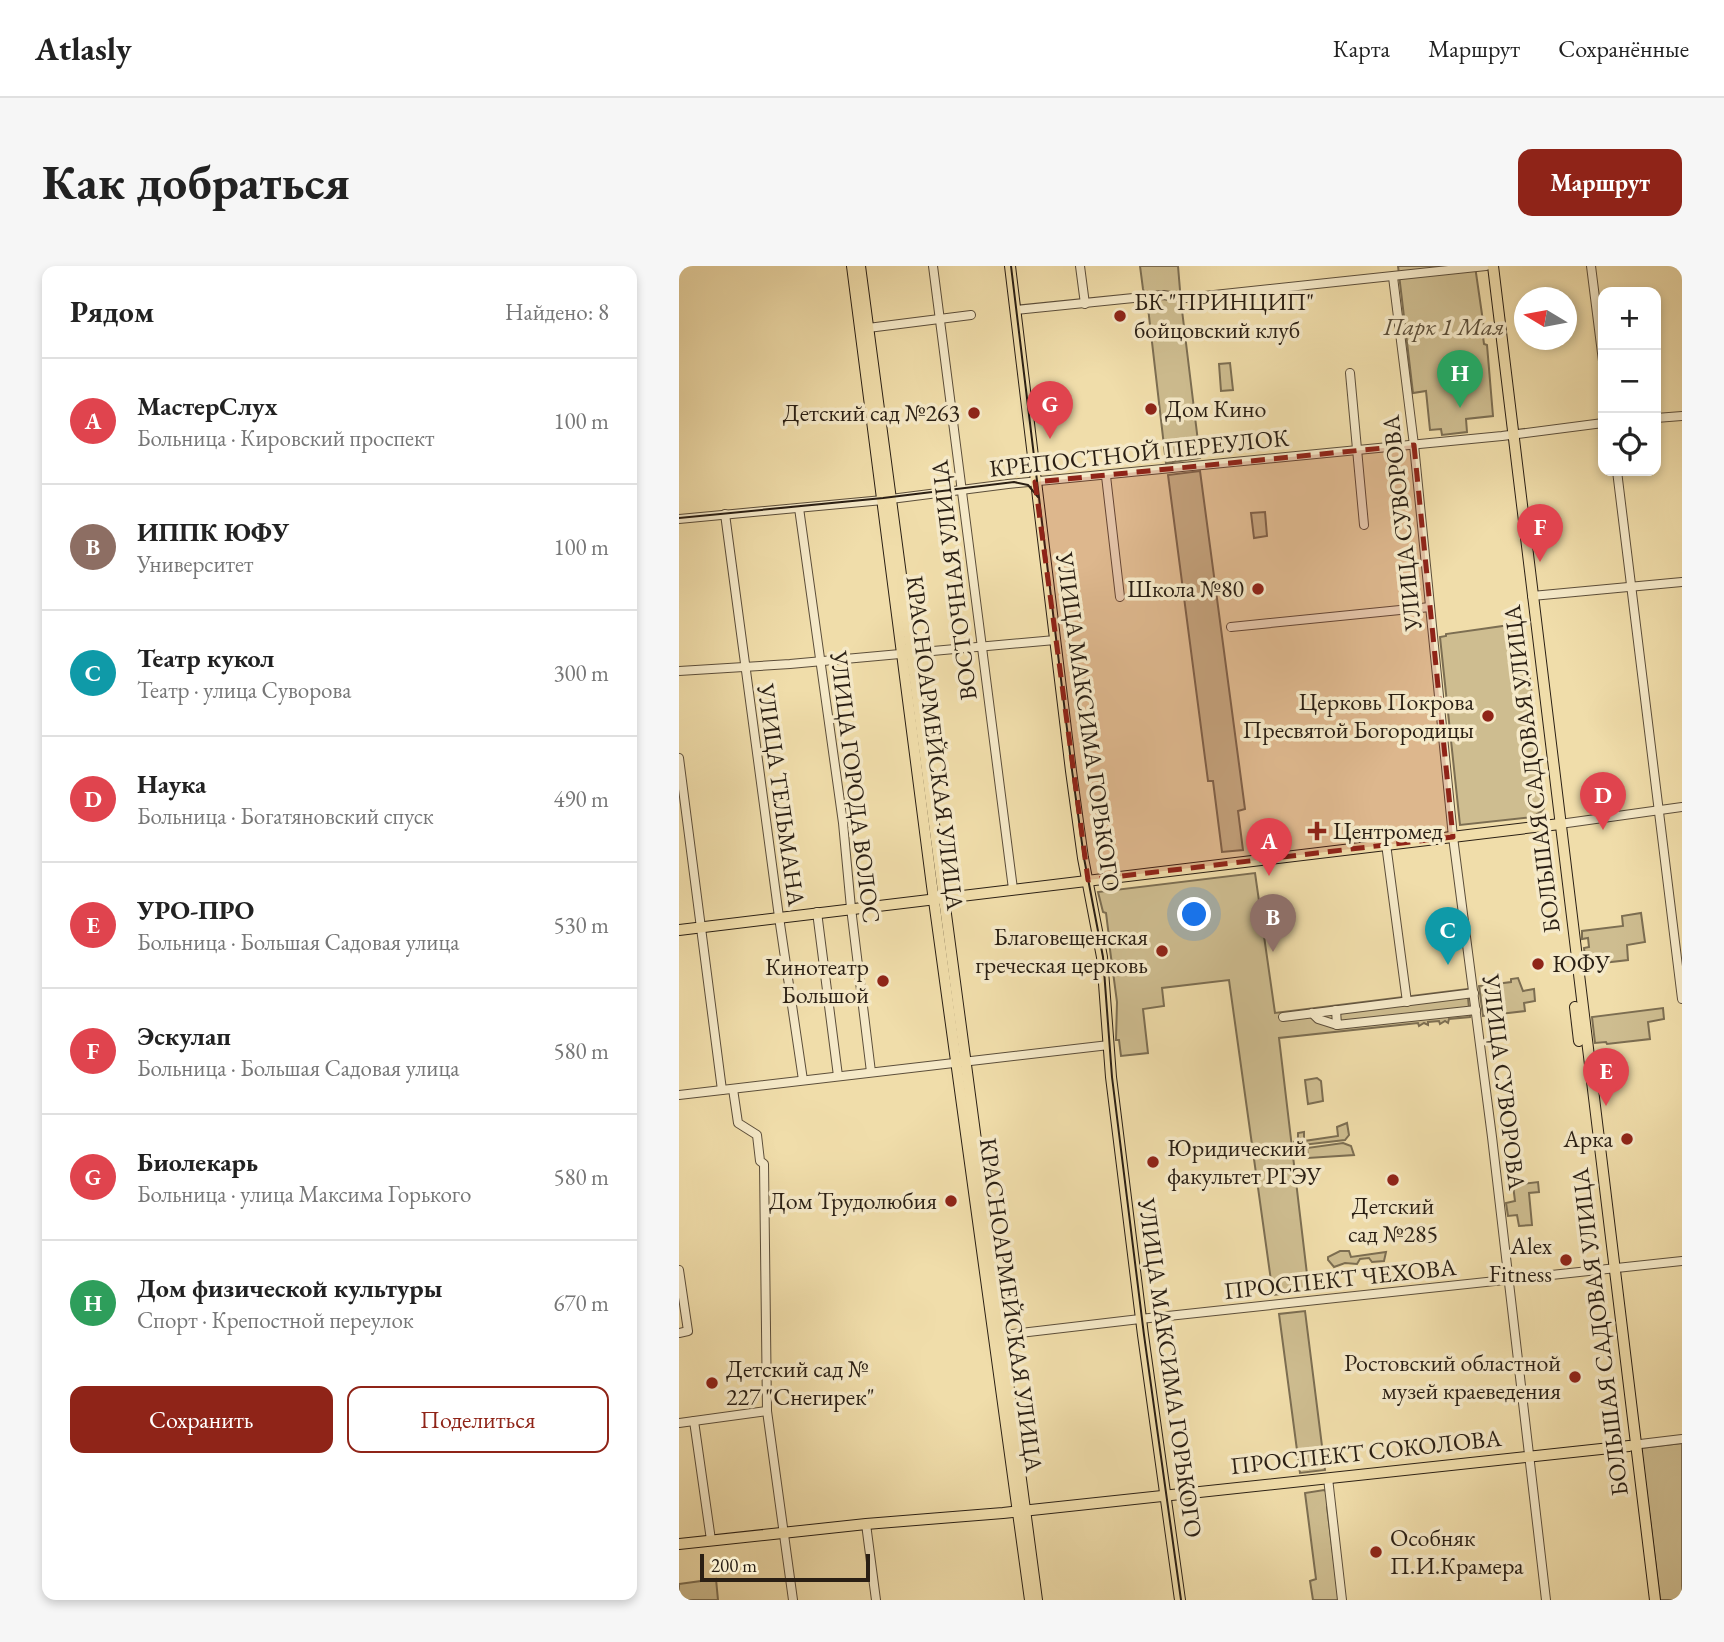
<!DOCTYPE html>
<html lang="ru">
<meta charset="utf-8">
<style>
:root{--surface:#fff;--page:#f6f6f6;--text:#222;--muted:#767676;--line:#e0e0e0;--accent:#8f2418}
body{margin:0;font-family:"EB Garamond",serif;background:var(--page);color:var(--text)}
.controls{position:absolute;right:21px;top:21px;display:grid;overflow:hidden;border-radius:14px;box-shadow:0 4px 10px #0003}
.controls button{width:63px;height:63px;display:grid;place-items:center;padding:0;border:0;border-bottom:2px solid var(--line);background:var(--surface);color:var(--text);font:35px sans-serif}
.compass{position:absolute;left:835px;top:21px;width:63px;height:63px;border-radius:50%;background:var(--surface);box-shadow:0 4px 10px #0003;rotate:280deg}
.scale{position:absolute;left:21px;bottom:18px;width:170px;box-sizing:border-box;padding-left:7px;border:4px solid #2a1f14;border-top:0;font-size:19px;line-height:24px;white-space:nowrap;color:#2a1f14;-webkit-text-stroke:5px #f5e9c8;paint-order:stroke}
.you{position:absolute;left:516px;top:649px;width:24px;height:24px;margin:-18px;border:5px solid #fff;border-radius:50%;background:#1a73e8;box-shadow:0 0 0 10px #1a73e833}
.badge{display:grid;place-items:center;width:46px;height:46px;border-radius:50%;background:var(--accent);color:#fff;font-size:23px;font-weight:700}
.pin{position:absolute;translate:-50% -58px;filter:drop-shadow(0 2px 4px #0008)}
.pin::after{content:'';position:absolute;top:37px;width:24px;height:21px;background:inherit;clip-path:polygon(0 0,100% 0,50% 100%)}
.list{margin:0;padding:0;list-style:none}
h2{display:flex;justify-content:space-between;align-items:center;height:91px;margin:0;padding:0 28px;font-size:30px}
h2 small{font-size:23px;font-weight:400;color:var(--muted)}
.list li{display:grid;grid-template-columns:46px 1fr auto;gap:21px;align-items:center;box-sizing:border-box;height:126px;padding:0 28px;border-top:2px solid var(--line)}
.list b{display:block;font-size:26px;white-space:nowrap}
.list p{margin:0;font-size:23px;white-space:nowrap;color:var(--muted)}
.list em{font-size:23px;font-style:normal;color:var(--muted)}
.actions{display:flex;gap:14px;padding:21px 28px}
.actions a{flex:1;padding:16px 0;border:2px solid var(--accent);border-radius:14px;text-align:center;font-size:24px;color:var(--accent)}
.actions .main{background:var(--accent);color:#fff}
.icon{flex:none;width:38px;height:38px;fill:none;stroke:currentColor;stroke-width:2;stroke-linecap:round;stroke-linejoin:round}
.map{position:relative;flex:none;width:1003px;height:1334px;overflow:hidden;border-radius:14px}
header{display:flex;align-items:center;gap:42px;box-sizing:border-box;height:98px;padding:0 35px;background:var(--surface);border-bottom:2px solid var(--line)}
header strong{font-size:33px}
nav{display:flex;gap:38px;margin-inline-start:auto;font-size:24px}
.intro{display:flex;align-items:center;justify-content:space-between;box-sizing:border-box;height:168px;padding:0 42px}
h1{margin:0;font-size:49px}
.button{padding:18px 32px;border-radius:14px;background:var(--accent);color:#fff;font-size:24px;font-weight:700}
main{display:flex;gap:42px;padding:0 42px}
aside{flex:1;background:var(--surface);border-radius:14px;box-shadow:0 4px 10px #0003}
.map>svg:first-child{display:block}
</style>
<header>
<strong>Atlasly</strong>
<nav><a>Карта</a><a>Маршрут</a><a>Сохранённые</a></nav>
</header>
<div class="intro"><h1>Как добраться</h1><a class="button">Маршрут</a></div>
<main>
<aside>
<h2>Рядом<small>Найдено: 8</small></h2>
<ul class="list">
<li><span class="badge" style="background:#e0444e">A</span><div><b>МастерСлух</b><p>Больница · Кировский проспект</p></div><em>100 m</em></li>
<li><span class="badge" style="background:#8d6e63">B</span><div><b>ИППК ЮФУ</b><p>Университет</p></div><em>100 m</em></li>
<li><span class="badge" style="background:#0f9aa8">C</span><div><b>Театр кукол</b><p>Театр · улица Суворова</p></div><em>300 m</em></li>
<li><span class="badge" style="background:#e0444e">D</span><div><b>Наука</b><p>Больница · Богатяновский спуск</p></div><em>490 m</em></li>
<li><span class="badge" style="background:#e0444e">E</span><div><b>УРО-ПРО</b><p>Больница · Большая Садовая улица</p></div><em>530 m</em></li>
<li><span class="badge" style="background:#e0444e">F</span><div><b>Эскулап</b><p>Больница · Большая Садовая улица</p></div><em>580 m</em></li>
<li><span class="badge" style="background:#e0444e">G</span><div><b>Биолекарь</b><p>Больница · улица Максима Горького</p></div><em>580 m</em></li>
<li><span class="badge" style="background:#2e9e5b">H</span><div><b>Дом физической культуры</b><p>Спорт · Крепостной переулок</p></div><em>670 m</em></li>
</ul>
<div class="actions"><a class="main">Сохранить</a><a>Поделиться</a></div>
</aside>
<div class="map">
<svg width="1003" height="1334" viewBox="0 0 1003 1334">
<rect width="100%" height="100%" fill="#f0ddaa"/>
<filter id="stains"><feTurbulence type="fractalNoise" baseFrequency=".00286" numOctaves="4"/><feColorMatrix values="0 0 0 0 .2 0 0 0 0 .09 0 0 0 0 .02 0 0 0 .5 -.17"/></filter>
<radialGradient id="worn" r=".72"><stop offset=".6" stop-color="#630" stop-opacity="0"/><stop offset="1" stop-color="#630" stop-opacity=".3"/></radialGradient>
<!-- green -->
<g fill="#cebd90" stroke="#7c6e52" stroke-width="2">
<polygon points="461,0 499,0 502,36 521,192 487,197 468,33 464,23"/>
<polygon points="719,0 796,0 805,62 803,63 805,78 808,79 814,150 787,153 788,166 763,169 762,163 751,164 747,125 734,127"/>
<polygon points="551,97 554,124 542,125 540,98"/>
<polygon points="521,205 566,543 559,545 564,584 543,586 534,515 529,515 489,209"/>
<polygon points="586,246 588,270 575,272 572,247"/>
<polygon points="845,357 865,542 863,545 853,551 781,559 761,371 767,370 767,368"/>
<polygon points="576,607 596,747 788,723 791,751 770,753 769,757 766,755 761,758 760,755 749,756 749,759 745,757 740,760 739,757 600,772 630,1025 594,1029 550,714 483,722 485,740 464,743 469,787 442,790 440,774 437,774 438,736 430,676 427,674 430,671 427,647 424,646 419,626"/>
<polygon points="962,647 966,676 948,679 949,694 907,699 905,682 910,681 909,672 903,673 903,665 944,660 943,650"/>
<polygon points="839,712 844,725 855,723 856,735 845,737 846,745 804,750 800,720 832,716 832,713"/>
<polygon points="984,742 985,753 969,756 971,773 928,778 927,776 916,777 913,751"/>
<polygon points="638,812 642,815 644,835 629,838 626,814"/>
<polygon points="668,857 670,869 666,874 615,880 615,876 619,872 619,867 625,866 625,875 659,870 658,861"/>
<polygon points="664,877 672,880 675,889 629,892 628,882"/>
<polygon points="859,916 860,926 850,927 853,959 840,960 838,949 829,950 827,937 836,935 834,919"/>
<polygon points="661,985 670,985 672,991 707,986 705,995 693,996 690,992 681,993 678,998 666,997 655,1001 649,994 649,991"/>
<polygon points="626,1045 646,1204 621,1207 600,1048"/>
<polygon points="1003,1177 1003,1334 981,1334 962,1182"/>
<polygon points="645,1224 647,1225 650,1240 648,1241 660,1334 634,1334 631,1315 637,1313 626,1227"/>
<polygon points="37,1313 39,1334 0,1334 0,1318"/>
</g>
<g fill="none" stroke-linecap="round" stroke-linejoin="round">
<defs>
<g id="minor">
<path d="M254 0C282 208 306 416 334 623"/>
<polyline points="401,0 406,38"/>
<polyline points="912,0 924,95"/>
<polyline points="714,11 735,179 774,571 813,871 867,1334"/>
<polyline points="336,44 484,29 507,32 807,0"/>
<polyline points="189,62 292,49"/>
<polyline points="671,107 685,259"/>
<polyline points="977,152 1003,150"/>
<polyline points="938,205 1003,733"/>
<polyline points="427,210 441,331"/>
<polyline points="120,242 164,557 172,642 192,806"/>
<polyline points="46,248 100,651 124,814"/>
<polyline points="0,253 204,234 329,218 823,170 924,157"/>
<polyline points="853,330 1003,316"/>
<polyline points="552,361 751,341"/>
<polyline points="0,405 111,398 376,374"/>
<polyline points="0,492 43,824"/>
<polyline points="881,558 1003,541"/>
<polyline points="707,578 728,736"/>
<polyline points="138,646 159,810"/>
<polyline points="657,744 658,759 797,744"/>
<polyline points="633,747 639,753 658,759"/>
<polyline points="604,751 795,727"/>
<polyline points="54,823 59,857 78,869 81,895 85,898 88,1145 114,1334"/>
<polyline points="0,829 430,779"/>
<polyline points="0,1004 9,1065 0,1067"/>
<polyline points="324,1069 461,1053 1003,995"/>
<polyline points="15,1155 32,1274"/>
<polyline points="0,1157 88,1145"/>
<polyline points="953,1179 1003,1173"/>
<polyline points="649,1212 663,1334"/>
<polyline points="187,1258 197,1334"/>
</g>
<g id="major">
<polyline points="173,0 253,620 351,1334"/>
<polyline points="181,0 358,1334"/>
<polyline points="331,0 392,505 404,592 423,691 432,811 464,1069 501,1334"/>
<polyline points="814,0 976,1334"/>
<polyline points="0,664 881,558"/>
<polyline points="896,741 900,775"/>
<polyline points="0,1278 187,1258 324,1247 950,1180"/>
</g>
</defs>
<!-- minor casing -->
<use href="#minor" stroke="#5c4e3a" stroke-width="10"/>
<!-- major casing -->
<use href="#major" stroke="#2a1f14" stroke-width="12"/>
<!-- minor -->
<use href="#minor" stroke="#f5e9c8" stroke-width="8"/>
<!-- major -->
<use href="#major" stroke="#f0ddaa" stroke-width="10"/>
<!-- tram -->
<g stroke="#2a1f14" stroke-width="2">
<polyline points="332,0 393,504 405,592 424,691 433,811 465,1069 502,1334"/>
<polyline points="0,252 204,232 335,216 349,219 359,231"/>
</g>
</g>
<!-- marked area -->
<path fill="#8f2418" fill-opacity="0.2" stroke="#8f2418" stroke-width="5" stroke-dasharray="14 9" stroke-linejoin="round" d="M735 179 774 571 409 614 356 216Z"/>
<!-- markers -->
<g fill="#8f2418" stroke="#f5e9c8" stroke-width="2.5">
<circle cx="441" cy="50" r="7"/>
<circle cx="472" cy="143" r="7"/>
<circle cx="295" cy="147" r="7"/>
<circle cx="579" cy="323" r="7"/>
<circle cx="809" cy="450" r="7"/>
<path d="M634.5 554.5h7v7h7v7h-7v7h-7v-7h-7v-7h7z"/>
<circle cx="483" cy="685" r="7"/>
<circle cx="859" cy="698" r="7"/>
<circle cx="204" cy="715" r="7"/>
<circle cx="948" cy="873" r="7"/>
<circle cx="474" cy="896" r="7"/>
<circle cx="714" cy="914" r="7"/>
<circle cx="272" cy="935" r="7"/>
<circle cx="887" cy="994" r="7"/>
<circle cx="896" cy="1111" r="7"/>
<circle cx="33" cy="1117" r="7"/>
<circle cx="697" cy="1286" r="7"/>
</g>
<g text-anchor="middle" stroke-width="7" stroke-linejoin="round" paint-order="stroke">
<!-- poi labels -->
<g font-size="24" fill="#2a1f14" stroke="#f5e9c8" text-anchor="end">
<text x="455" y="44" text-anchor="start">БК "ПРИНЦИП"<tspan x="455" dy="28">бойцовский клуб</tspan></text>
<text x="486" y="151" text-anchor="start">Дом Кино</text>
<text x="281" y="155">Детский сад №263</text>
<text x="565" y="331">Школа №80</text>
<text x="795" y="444">Церковь Покрова<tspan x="795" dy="28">Пресвятой Богородицы</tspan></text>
<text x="654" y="573" text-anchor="start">Центромед</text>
<text x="469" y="679">Благовещенская<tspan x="469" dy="28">греческая церковь</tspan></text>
<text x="873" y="706" text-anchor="start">ЮФУ</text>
<text x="190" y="709">Кинотеатр<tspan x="190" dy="28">Большой</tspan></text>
<text x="934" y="881">Арка</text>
<text x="488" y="890" text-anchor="start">Юридический<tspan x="488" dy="28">факультет РГЭУ</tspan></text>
<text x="258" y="943">Дом Трудолюбия</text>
<text x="714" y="948" text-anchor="middle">Детский<tspan x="714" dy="28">сад №285</tspan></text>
<text x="873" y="988">Alex<tspan x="873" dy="28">Fitness</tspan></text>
<text x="882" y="1105">Ростовский областной<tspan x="882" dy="28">музей краеведения</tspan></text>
<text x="47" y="1111" text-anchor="start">Детский сад №<tspan x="47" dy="28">227 "Снегирек"</tspan></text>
<text x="711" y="1280" text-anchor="start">Особняк<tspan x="711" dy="28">П.И.Крамера</tspan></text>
</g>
<!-- park labels -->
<g font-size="24" font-style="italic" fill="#5b4e39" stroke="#f5e9c8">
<text x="765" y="69">Парк 1 Мая</text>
</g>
<!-- street labels -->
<g font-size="24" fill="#2a1f14" stroke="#f5e9c8">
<text transform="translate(460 187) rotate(-6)" y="8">КРЕПОСТНОЙ ПЕРЕУЛОК</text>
<text transform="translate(723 257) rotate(-96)" y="8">УЛИЦА СУВОРОВА</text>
<text transform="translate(275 314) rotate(-97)" y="8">ВОСТОЧНАЯ УЛИЦА</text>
<text transform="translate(409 456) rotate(82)" y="8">УЛИЦА МАКСИМА ГОРЬКОГО</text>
<text transform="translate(256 477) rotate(83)" y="8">КРАСНОАРМЕЙСКАЯ УЛИЦА</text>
<text transform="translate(853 503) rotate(-97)" y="8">БОЛЬШАЯ САДОВАЯ УЛИЦА</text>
<text transform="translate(176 521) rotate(83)" y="8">УЛИЦА ГОРОДА ВОЛОС</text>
<text transform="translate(102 529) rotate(82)" y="8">УЛИЦА ТЕЛЬМАНА</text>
<text transform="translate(825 816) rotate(83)" y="8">УЛИЦА СУВОРОВА</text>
<text transform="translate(661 1013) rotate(-6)" y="8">ПРОСПЕКТ ЧЕХОВА</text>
<text transform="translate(332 1039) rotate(82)" y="8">КРАСНОАРМЕЙСКАЯ УЛИЦА</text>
<text transform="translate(921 1066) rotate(-97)" y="8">БОЛЬШАЯ САДОВАЯ УЛИЦА</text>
<text transform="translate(491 1102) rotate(82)" y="8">УЛИЦА МАКСИМА ГОРЬКОГО</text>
<text transform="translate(687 1186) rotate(-6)" y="8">ПРОСПЕКТ СОКОЛОВА</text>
</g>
</g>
<rect width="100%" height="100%" filter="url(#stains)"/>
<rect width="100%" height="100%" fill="url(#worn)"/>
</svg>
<div class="controls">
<button>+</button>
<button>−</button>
<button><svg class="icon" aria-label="locate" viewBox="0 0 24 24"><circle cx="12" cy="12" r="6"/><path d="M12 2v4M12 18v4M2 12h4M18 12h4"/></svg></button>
</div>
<svg class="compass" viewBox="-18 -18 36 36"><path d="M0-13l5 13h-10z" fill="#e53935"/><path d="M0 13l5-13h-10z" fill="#767676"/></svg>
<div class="scale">200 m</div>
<div class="you"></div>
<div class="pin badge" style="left:590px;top:610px;background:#e0444e">A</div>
<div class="pin badge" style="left:594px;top:686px;background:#8d6e63">B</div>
<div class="pin badge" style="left:769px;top:699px;background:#0f9aa8">C</div>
<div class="pin badge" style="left:924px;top:564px;background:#e0444e">D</div>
<div class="pin badge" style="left:927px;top:840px;background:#e0444e">E</div>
<div class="pin badge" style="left:861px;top:296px;background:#e0444e">F</div>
<div class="pin badge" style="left:371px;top:173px;background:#e0444e">G</div>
<div class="pin badge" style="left:781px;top:142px;background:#2e9e5b">H</div>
</div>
</main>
